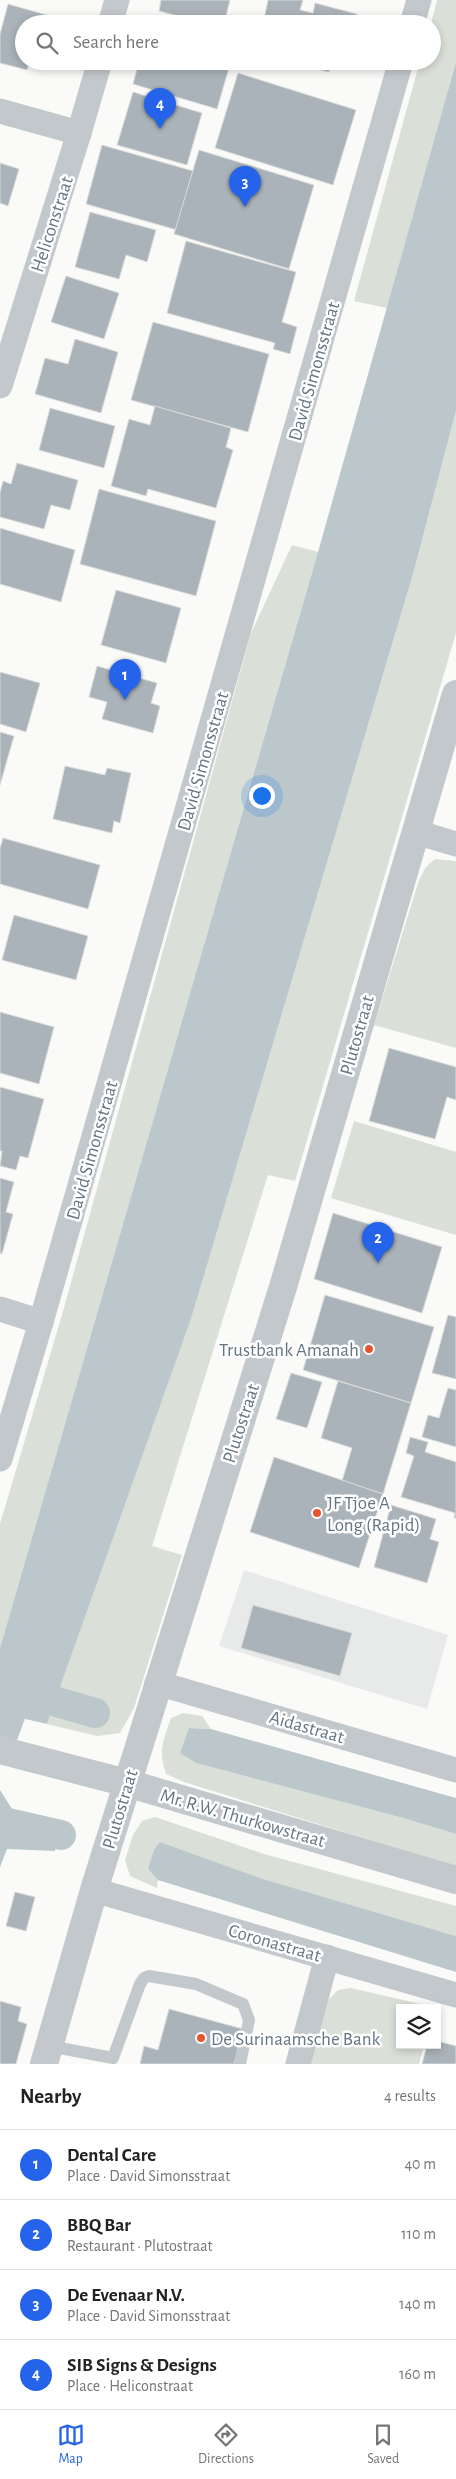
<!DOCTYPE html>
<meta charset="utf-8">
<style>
:root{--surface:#fff;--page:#f2f2f2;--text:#222;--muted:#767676;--line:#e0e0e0;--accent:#2563eb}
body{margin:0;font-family:"Alegreya Sans",sans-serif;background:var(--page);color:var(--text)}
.controls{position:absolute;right:15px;bottom:15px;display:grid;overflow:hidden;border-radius:0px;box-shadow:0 2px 8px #0003}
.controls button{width:45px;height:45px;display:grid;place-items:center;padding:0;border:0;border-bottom:1px solid var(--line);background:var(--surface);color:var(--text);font:25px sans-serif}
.you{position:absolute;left:261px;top:795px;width:18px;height:18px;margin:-12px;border:4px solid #fff;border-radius:50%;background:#1a73e8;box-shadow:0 0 0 8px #1a73e833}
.badge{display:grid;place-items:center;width:32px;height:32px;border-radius:50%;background:var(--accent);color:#fff;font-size:16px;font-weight:700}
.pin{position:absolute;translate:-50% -41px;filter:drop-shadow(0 1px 2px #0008)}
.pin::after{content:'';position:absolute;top:26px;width:18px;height:15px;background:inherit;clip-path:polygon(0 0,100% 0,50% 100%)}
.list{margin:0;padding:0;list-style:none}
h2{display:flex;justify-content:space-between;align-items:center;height:65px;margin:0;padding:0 20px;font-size:21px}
h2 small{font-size:16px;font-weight:400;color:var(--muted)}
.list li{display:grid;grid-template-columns:32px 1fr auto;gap:15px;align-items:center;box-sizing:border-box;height:70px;padding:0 20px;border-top:1px solid var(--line)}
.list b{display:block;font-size:19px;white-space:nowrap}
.list p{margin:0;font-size:16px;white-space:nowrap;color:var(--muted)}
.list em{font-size:16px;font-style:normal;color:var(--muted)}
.icon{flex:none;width:28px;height:28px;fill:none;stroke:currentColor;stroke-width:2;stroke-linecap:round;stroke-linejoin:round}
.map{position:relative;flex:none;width:456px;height:2064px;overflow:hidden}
.search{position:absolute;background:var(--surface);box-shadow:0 2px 8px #0003;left:15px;right:15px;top:15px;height:55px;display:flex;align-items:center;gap:12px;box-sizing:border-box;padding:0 18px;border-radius:28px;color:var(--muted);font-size:19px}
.sheet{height:345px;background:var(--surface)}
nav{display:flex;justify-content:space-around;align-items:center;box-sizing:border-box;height:70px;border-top:1px solid var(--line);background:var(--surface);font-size:14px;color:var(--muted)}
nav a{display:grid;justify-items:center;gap:2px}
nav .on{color:var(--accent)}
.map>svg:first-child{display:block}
</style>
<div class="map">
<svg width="456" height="2064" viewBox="0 0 456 2064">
<rect width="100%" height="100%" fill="#fafaf8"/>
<!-- built -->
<polygon fill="#e8e9e9" points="244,1570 448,1635 427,1709 219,1646"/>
<!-- green -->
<g fill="#dadfd7">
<polygon points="437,0 456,0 456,62 387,308 354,301 420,61 432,61 431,24"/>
<polygon points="456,411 456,633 295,1181 268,1175 152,1546 182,1555 134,1708 120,1733 97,1736 47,1724 191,1319 413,574"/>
<polygon points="292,545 318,552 0,1648 0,1524 62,1315 251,633"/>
<polygon points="435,859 456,861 456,1048 374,1025 419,880 426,867"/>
<polygon points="354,1121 456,1152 456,1235 331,1198"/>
<path d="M183 1713 202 1716 211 1729 190 1728 181 1753 196 1763 403 1818 456 1834V1867L184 1782 166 1774C158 1749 163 1742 171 1718Z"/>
<polygon points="155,1817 264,1854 456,1906 456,1936 260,1878 160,1842 148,1869 158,1880 157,1888 130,1876 125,1860 133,1835 142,1821"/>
<polygon points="351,1988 433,2007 400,2008 400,2045 424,2045 419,2064 310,2064 326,2002 338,1990"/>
</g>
<!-- water -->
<g fill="#bbc7cb">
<polygon points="456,62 456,411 413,574 191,1319 47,1724 0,1713 0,1648 318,552"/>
<polygon points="189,1728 211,1729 456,1798 456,1834 403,1818 196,1763 180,1753"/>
<polygon points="0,1790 12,1809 60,1820 55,1851 7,1849 0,1867"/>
<polygon points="160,1842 260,1878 456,1936 456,1972 158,1880 148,1869 154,1850"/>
</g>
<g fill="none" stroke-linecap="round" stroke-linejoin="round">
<!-- canal -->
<g stroke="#bbc7cb" stroke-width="30">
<polyline points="19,1691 95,1713"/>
<polyline points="0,1743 24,1677"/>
<polyline points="0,1821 61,1835"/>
</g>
</g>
<!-- building -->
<g fill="#aab3b9" stroke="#dcdcda">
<polygon points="161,0 230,0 224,24 208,24 159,11"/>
<polygon points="268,0 303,0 300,10 313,13 315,3 357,14 355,23 358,24 263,24"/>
<polygon points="8,4 57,18 55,24 24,24 24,61 30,61 27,70 0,63 0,34"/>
<polygon points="139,61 231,61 217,109 133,84"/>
<polygon points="286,61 331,61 329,72"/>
<polygon points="238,73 356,110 333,185 215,148"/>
<polygon points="133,92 202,113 187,165 117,145"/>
<polygon points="102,145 193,171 177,230 86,204"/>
<polygon points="199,150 314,185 289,269 174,234"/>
<polygon points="0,163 19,169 8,206 0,203"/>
<polygon points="90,212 156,230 147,262 126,255 119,279 75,267"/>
<polygon points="186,241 296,272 282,322 297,327 290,354 273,349 275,343 167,313"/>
<polygon points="66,276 119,293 104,339 51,322"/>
<polygon points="153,322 269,354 248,432 131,400"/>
<polygon points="75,339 118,352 101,413 35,394 45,358 68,364"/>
<polygon points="155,406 231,428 226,447 233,450 216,508 148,489 146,496 111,486 129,419 150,425"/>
<polygon points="50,408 115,426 104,468 39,450"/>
<polygon points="17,463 78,480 70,510 51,505 44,529 0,517 0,493 3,481 11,484"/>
<polygon points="99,489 216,521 196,596 80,564"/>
<polygon points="0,528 75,550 61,602 0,584"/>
<polygon points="116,590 181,608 166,663 101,645"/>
<polygon points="97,666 157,683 151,703 160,706 153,733 102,719 107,702 89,697"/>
<polygon points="0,672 40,683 26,732 0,724"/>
<polygon points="0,732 14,736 0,785"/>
<polygon points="65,766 105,775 107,768 131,773 120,823 114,821 112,833 53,819"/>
<polygon points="3,838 100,865 88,909 0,884 0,848"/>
<polygon points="14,915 88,936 76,980 2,960"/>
<polygon points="0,1012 54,1027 39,1084 0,1073"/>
<polygon points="389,1048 456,1067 456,1100 447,1097 435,1139 369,1121"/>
<polygon points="0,1087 44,1099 28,1158 20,1156 16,1170 0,1166 2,1151 0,1151"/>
<polygon points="0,1178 14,1182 6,1212 13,1214 2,1254 0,1253"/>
<polygon points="333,1213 442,1247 422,1313 314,1279"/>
<polygon points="325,1295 434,1327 411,1403 303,1370"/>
<polygon points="448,1315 456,1317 456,1379 432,1373"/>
<polygon points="291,1373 322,1382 307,1428 276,1419"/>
<polygon points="338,1381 411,1403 383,1494 342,1481 352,1448 321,1438"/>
<polygon points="448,1388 456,1390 456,1447 422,1437 428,1415 439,1418"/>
<polygon points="410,1437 428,1442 425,1452 456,1462 456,1518 454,1518 455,1513 401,1497 414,1456 406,1453"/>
<polygon points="274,1457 383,1494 359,1568 250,1532"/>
<polygon points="391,1505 436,1519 430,1539 439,1542 427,1583 374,1567"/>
<polygon points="253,1605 352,1633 340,1676 241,1648"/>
<polygon points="15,1892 35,1897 26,1931 6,1926"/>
<polygon points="0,2001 21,2007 18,2021 27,2024 16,2064 0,2064"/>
<polygon points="169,2009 243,2029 234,2064 140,2064 144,2046 158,2050"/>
<polygon points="437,2041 456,2046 456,2064 422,2064 427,2045 437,2045"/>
</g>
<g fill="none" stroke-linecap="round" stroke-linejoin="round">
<!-- service -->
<polyline stroke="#c3c8cc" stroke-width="12" points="49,2046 113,2058 140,1984 144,1978 149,1976 196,1984 243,2004 249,2020 240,2064"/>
<!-- minor -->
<g stroke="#c3c8cc" stroke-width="25">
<polyline points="110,24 117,0"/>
<polyline points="412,24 419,0"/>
<polyline points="0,111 79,133"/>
<polyline points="0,386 79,133 100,61"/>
<polyline points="416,832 456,844"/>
<polyline points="0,1309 41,1322"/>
<polyline points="0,1459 41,1322 401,61"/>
<polyline points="157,1683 456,1770"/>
<polyline points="94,1890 456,1995"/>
<polyline points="298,2064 327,1957"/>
</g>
<!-- tertiary -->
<g stroke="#c3c8cc" stroke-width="28">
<polyline points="0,1750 127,1783 456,1880"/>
<polyline points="44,2064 94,1890 283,1287 456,694"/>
</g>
</g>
<!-- markers -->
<g fill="#e4572e" stroke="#fff" stroke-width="2">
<circle cx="369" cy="1349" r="5"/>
<circle cx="317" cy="1513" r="5"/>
<circle cx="201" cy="2038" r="5"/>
</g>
<g text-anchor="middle" stroke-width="5" stroke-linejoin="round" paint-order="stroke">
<!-- street labels -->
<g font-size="19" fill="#657683" stroke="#fff">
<text transform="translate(51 224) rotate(-72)" y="7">Heliconstraat</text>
<text transform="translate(313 371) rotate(-74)" y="7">David Simonsstraat</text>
<text transform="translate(202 761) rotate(-74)" y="7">David Simonsstraat</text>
<text transform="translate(356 1035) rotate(-74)" y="7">Plutostraat</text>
<text transform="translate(91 1150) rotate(-74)" y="7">David Simonsstraat</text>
<text transform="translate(240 1423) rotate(-72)" y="7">Plutostraat</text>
<text transform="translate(307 1726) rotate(16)" y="7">Aidastraat</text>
<text transform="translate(119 1809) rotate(-73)" y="7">Plutostraat</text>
<text transform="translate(243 1817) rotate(16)" y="7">Mr. R.W. Thurkowstraat</text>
<text transform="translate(275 1942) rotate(16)" y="7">Coronastraat</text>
</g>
<!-- poi labels -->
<g font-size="19" fill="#657683" stroke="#fff" text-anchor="start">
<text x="359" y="1356" text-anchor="end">Trustbank Amanah</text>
<text x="327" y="1509">JF Tjoe A<tspan x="327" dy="22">Long (Rapid)</tspan></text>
<text x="211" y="2045">De Surinaamsche Bank</text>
</g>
</g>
</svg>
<div class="controls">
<button><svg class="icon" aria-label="layers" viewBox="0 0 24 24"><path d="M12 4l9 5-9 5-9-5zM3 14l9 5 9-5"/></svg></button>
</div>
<div class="you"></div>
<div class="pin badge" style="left:125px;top:700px">1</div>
<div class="pin badge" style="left:378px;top:1263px">2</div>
<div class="pin badge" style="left:245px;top:207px">3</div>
<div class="pin badge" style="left:160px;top:129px">4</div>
<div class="search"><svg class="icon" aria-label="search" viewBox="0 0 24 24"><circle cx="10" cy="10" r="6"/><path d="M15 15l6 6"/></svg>Search here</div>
</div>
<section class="sheet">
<h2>Nearby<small>4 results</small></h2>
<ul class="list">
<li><span class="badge">1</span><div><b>Dental Care</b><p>Place · David Simonsstraat</p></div><em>40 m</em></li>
<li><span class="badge">2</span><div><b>BBQ Bar</b><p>Restaurant · Plutostraat</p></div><em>110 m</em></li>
<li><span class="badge">3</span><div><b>De Evenaar N.V.</b><p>Place · David Simonsstraat</p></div><em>140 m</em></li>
<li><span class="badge">4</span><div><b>SIB Signs &amp; Designs</b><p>Place · Heliconstraat</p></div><em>160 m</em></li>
</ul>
</section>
<nav>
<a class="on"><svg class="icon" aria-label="map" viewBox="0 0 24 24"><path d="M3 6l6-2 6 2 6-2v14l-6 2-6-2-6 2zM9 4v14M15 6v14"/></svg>Map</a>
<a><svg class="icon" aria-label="directions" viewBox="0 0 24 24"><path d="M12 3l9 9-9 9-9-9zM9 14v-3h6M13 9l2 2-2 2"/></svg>Directions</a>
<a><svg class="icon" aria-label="saved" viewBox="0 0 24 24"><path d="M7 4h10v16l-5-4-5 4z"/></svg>Saved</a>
</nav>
